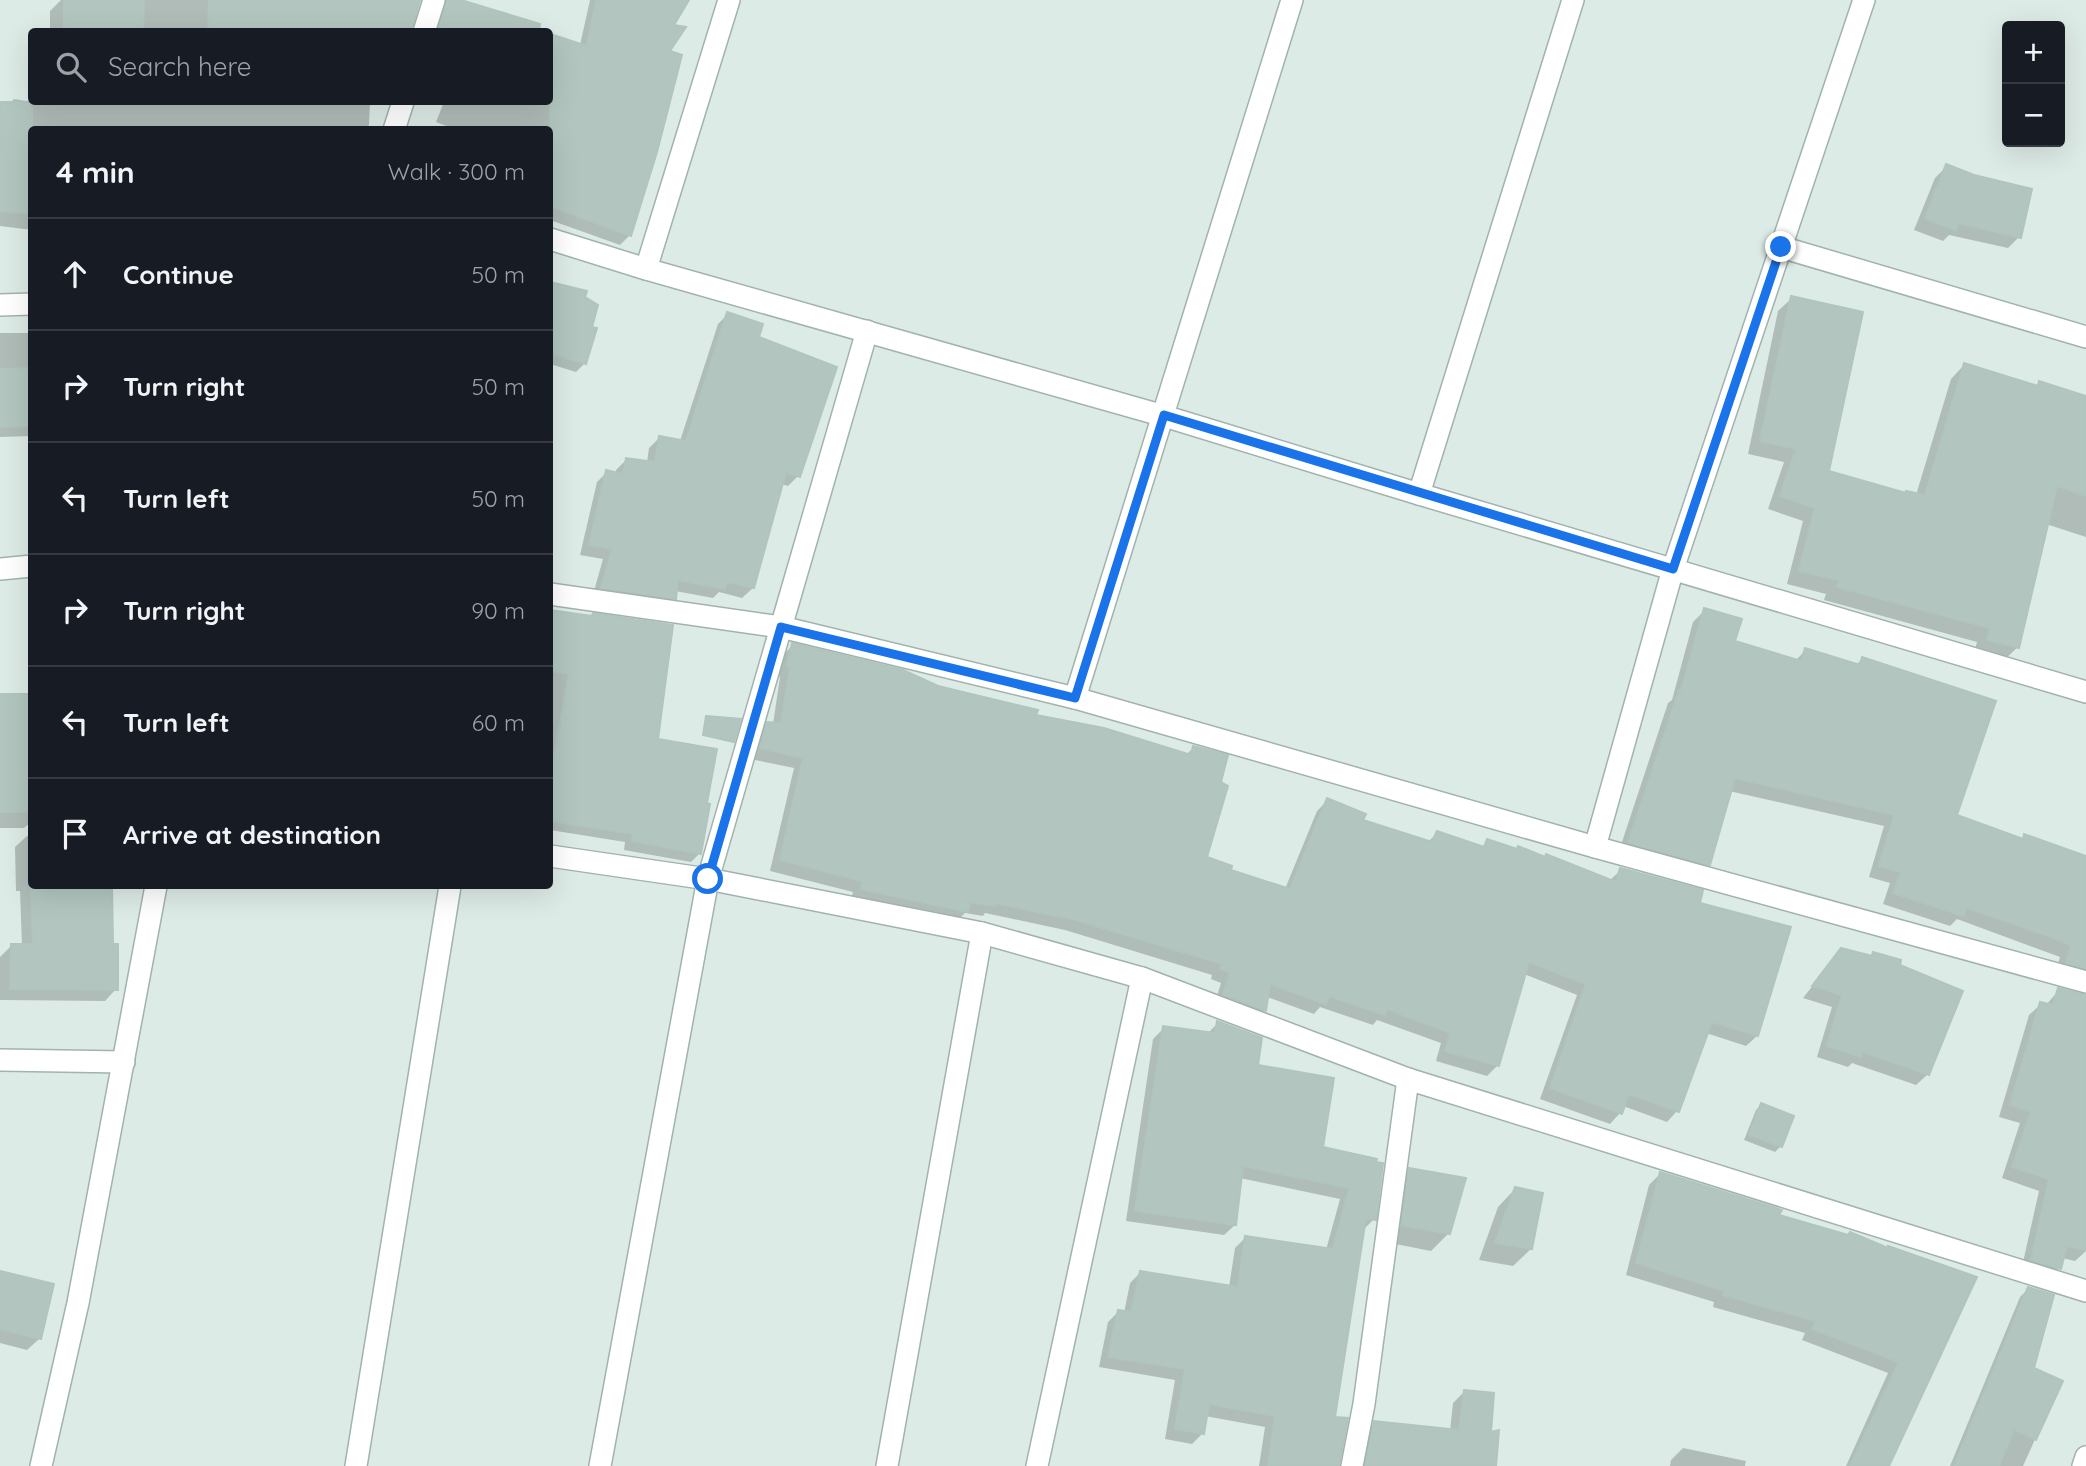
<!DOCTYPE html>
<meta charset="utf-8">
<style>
:root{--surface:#171b24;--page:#242831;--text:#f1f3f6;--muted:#9ea1a6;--line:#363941}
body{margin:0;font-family:Quicksand,sans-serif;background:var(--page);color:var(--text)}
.controls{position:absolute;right:21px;top:21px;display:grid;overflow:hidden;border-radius:7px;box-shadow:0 7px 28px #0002}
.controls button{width:63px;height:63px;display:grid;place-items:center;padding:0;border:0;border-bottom:2px solid var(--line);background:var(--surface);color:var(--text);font:35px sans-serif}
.stop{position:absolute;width:21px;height:21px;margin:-16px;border:5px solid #1a73e8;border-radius:50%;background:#fff}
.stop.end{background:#1a73e8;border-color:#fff;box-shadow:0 2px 7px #0008}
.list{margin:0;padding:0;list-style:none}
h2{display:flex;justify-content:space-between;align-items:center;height:91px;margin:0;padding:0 28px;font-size:30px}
h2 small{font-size:23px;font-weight:400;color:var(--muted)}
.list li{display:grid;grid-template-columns:46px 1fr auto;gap:21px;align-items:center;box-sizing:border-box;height:112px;padding:0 28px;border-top:2px solid var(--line)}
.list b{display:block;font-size:26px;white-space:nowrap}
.list em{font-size:23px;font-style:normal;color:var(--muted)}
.icon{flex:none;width:38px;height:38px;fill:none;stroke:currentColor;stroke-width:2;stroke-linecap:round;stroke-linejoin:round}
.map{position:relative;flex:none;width:2086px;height:1466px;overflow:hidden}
.search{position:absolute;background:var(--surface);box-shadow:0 7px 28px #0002;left:28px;top:28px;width:525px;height:77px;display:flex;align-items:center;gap:18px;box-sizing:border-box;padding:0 24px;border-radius:7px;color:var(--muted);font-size:26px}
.panel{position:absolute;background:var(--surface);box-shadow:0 7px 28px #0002;left:28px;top:126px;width:525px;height:763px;border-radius:7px}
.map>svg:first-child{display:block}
</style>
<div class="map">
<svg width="2086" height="1466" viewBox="0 0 2086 1466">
<rect width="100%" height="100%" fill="#ddebe6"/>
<!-- shadow -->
<g fill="#0003">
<polygon points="61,0 420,0 407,32 50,32 50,11"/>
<polygon points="444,0 456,0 534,32 432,32"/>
<polygon points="590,0 687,0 671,26 630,235 620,245 550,220 550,130 457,130 436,122 444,102 550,102 550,36 580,45"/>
<polygon points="14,99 32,102 370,102 369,125 365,130 32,130 32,230 0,226 0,113"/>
<polygon points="1947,166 2019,237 2008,248 1949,235 1943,241 1914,230 1935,178"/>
<polygon points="550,284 584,293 585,363 576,372 550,364"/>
<polygon points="1792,298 1827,472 1905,494 1916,495 1951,379 1964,365 2035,387 2040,382 2086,403 2086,537 2046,524 2018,647 2004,660 1974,653 1977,642 1824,600 1826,594 1787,584 1803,521 1768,509 1784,462 1748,454 1778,311"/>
<polygon points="728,314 757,338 798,476 788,486 781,484 753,588 742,598 719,592 713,598 675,591 674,598 664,608 592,598 603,559 580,555 597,482 607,472 616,474 616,470 627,459 647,462 649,448 659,438 680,441 718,324"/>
<polygon points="0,333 32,333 32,436 0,437"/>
<polygon points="1705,610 1733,642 1795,661 1806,650 1856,665 1862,659 1955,816 2021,840 2025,836 2086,858 2086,989 2055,974 2060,957 1957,919 1950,926 1883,904 1890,883 1869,877 1884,826 1729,791 1709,864 1697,876 1618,854 1668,703 1672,700 1693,622"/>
<polygon points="550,611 671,626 656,740 705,805 700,853 691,862 624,850 625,842 550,830"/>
<polygon points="793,645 1034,716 1186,755 1194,747 1205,859 1228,871 1285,889 1317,811 1328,800 1361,821 1427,843 1437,833 1481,848 1488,841 1609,881 1621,870 1698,904 1757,1036 1746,1046 1706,1033 1677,1111 1667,1122 1623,1106 1620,1113 1610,1124 1540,1099 1577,995 1524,974 1498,1065 1487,1076 1436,1061 1441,1043 1377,1020 1373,1025 1320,1007 1314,1014 1267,997 1265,1010 1254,1021 1214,1006 1221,983 1211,979 1212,975 1065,930 985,913 983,916 965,913 956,922 851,899 853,892 770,871 794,768 750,759 757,734 768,723 773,724 780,677 777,676 782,656"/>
<polygon points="0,696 32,696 32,821 24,828 0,828"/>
<polygon points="27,836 32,836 32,886 110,886 111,946 116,989 105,1001 0,1000 0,957 11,946 22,946 20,891 16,891 15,847"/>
<polygon points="1841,950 1870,957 1874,954 1898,966 1928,1074 1916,1085 1852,1063 1848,1067 1817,1057 1832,1007 1803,998"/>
<polygon points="2059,990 2086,995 2086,1251 2075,1261 2062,1258 2059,1268 2048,1280 2021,1271 2039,1191 2002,1178 2020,1123 1999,1117 2029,1015 2041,1004 2046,1005"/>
<polygon points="1218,1023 1256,1067 1374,1219 1363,1230 1333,1418 1338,1466 1259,1466 1265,1427 1205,1416 1203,1433 1192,1444 1165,1439 1175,1380 1099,1367 1108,1322 1118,1312 1124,1313 1130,1283 1140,1273 1229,1287 1235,1248 1245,1238 1326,1250 1340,1199 1240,1178 1235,1225 1224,1235 1126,1221 1153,1039 1164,1028 1207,1034"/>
<polygon points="1761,1105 1781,1146 1775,1152 1744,1140 1756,1110"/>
<polygon points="1410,1170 1449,1233 1431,1251 1385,1242 1392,1187"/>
<polygon points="1660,1174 1777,1216 1975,1278 1887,1466 1846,1466 1888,1373 1802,1340 1805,1333 1713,1307 1714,1302 1626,1275 1649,1185"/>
<polygon points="1515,1189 1531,1249 1513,1266 1479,1260 1498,1207"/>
<polygon points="0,1272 52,1285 39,1339 27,1350 0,1343"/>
<polygon points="2028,1289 2032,1369 2061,1382 2023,1466 1950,1466 2020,1297"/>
<polygon points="1464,1392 1489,1434 1494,1466 1357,1466 1364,1434 1375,1423 1450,1431 1453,1403"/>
<polygon points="1683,1448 1746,1461 1745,1466 1670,1466 1671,1460"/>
</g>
<!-- building -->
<g fill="#b2c6bf" stroke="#afc5be" stroke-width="2">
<polygon points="64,0 144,0 143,32 64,32"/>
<polygon points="209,0 420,0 411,32 208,32"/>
<polygon points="447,0 461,0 540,24 539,32 438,32"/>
<polygon points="596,0 689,0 674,25 686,27 670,51 682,55 657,152 631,236 550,206 550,34 587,46"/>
<polygon points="0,102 32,102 32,214 0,211"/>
<polygon points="1946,164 1974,175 2032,189 2021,238 1959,223 1956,231 1925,218"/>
<polygon points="550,282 587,291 585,297 598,305 592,327 597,328 586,364 550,353"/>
<polygon points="1791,296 1863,312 1829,471 1906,493 1906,491 1925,495 1964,363 2038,386 2039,381 2086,396 2086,496 2057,486 2019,648 1987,640 1990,628 1837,587 1839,580 1799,571 1815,508 1780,496 1796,449 1760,441"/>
<polygon points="727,312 763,324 759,337 837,367 800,477 786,472 754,588 727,582 725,589 678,580 676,599 601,588 612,549 589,545 606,470 623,474 626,458 655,462 659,436 686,441"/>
<polygon points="32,368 32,426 0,427 0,369"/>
<polygon points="1704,608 1742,619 1735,641 1801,661 1805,648 1860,665 1862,657 1996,701 1957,815 2023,839 2024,834 2086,856 2086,968 2066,963 2071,945 2051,937 1967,908 1963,916 1893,893 1901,872 1879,866 1894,815 1735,778 1710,865 1628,843 1679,690 1681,691"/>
<polygon points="550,610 592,616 593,613 673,625 658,739 717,749 707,803 710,804 701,854 632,841 633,834 550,821 550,754 554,755 569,674 550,671"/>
<polygon points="792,643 903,670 938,686 1038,710 1036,715 1104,728 1191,755 1193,746 1228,755 1221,782 1228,786 1207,857 1232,866 1231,870 1290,889 1327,798 1366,814 1363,820 1432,842 1437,831 1484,847 1487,839 1517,849 1518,846 1545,857 1546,854 1616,882 1620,868 1703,890 1700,903 1791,927 1758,1036 1712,1022 1679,1112 1629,1094 1622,1114 1550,1088 1586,984 1529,962 1499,1066 1445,1051 1450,1033 1387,1009 1385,1015 1329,996 1326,1004 1270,984 1266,1011 1223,995 1230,972 1220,969 1222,964 1076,920 995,903 995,906 970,902 968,912 861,889 862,881 780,860 803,758 760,748 767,722 781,723 790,667 787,666"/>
<rect x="0" y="694" width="32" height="118"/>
<polygon points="706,716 741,719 734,742 703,735"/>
<polygon points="31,886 112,886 113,944 118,944 118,990 10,989 11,944 33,944"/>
<polygon points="1841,948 1872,956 1873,952 1901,960 1900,965 1963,991 1929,1075 1863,1052 1861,1057 1827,1046 1842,995 1812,986"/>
<polygon points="2058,988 2086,995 2086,1250 2067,1246 2061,1269 2031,1260 2049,1179 2012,1167 2031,1112 2010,1105 2040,1002 2053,1005"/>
<polygon points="1217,1021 1262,1038 1258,1065 1334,1078 1323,1147 1377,1159 1376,1162 1383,1163 1376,1220 1366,1218 1335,1417 1348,1418 1339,1466 1268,1466 1275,1416 1209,1404 1204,1434 1175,1429 1185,1369 1108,1357 1118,1310 1131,1312 1140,1271 1238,1287 1245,1236 1333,1249 1349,1188 1243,1166 1236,1225 1135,1211 1163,1026 1215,1033"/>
<polygon points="1761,1103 1794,1116 1782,1147 1749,1135"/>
<polygon points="1409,1168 1466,1178 1450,1234 1401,1225"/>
<polygon points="1660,1172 1782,1210 1779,1215 1848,1235 1850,1232 1888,1248 1888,1246 1977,1277 1889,1466 1850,1466 1899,1362 1812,1329 1815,1321 1723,1295 1724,1291 1636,1263"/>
<polygon points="1515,1187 1543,1193 1532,1249 1495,1243"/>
<polygon points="0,1271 54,1284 41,1339 0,1329"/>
<polygon points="2028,1287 2054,1295 2034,1368 2063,1381 2036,1440 2014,1429 1999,1466 1954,1466"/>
<polygon points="1464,1390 1494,1393 1491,1432 1499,1430 1496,1466 1365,1466 1374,1421 1459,1430"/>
</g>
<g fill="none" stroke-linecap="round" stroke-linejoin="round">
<defs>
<g id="minor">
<polyline points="424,32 434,0"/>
<polyline points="394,130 403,102"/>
<polyline points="550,239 646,269 1164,416 1419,494 2086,692"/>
<polyline points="1781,247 2086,337"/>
<polyline points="646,269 729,0"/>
<polyline points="0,305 32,304"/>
<polyline points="1419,494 1573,0"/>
<polyline points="0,569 32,566"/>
<polyline points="550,594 781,627 1075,698 1595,847 2086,982"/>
<polyline points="1075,698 1292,0"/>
<polyline points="1595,847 1673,569 1864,0"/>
<polyline points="550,856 708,879 982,933 1142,978 1408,1079 2086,1291"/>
<polyline points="0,1060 124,1062"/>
<polyline points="41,1466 78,1303 156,886"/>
<polyline points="356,1466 450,886"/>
<polyline points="600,1466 708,879 867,331"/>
<polyline points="887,1466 982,933"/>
<polyline points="1037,1466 1142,978"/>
<polyline points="1352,1466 1364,1404 1408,1079"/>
<polyline points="2083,1466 2086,1457"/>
</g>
</defs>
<!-- minor casing -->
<use href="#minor" stroke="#a0b3ae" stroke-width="24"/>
<!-- minor -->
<use href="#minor" stroke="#fff" stroke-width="21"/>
</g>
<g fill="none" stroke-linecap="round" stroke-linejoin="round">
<!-- route -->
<polyline stroke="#1a73e8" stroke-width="9" points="708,879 781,627 1075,698 1164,415 1673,569 1781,247"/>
</g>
</svg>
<div class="controls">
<button>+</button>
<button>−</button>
</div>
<div class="stop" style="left:708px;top:879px"></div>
<div class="stop end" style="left:1781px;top:247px"></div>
<div class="search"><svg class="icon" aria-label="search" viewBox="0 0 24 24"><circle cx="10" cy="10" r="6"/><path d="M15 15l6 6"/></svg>Search here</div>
<section class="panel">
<h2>4 min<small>Walk · 300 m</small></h2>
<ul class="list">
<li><svg class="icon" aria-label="ahead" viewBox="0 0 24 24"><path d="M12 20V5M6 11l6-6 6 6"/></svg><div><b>Continue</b></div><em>50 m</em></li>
<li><svg class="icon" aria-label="right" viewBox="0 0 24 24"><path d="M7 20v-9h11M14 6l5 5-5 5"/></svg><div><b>Turn right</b></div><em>50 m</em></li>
<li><svg class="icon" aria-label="left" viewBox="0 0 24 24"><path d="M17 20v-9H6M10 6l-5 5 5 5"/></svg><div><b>Turn left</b></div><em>50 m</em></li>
<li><svg class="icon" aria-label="right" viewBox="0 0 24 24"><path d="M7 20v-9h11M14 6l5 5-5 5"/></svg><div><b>Turn right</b></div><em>90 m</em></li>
<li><svg class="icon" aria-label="left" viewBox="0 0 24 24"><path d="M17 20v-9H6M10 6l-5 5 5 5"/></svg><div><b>Turn left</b></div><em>60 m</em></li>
<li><svg class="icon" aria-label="arrive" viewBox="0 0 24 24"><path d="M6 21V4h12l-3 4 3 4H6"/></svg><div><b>Arrive at destination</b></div></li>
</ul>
</section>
</div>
